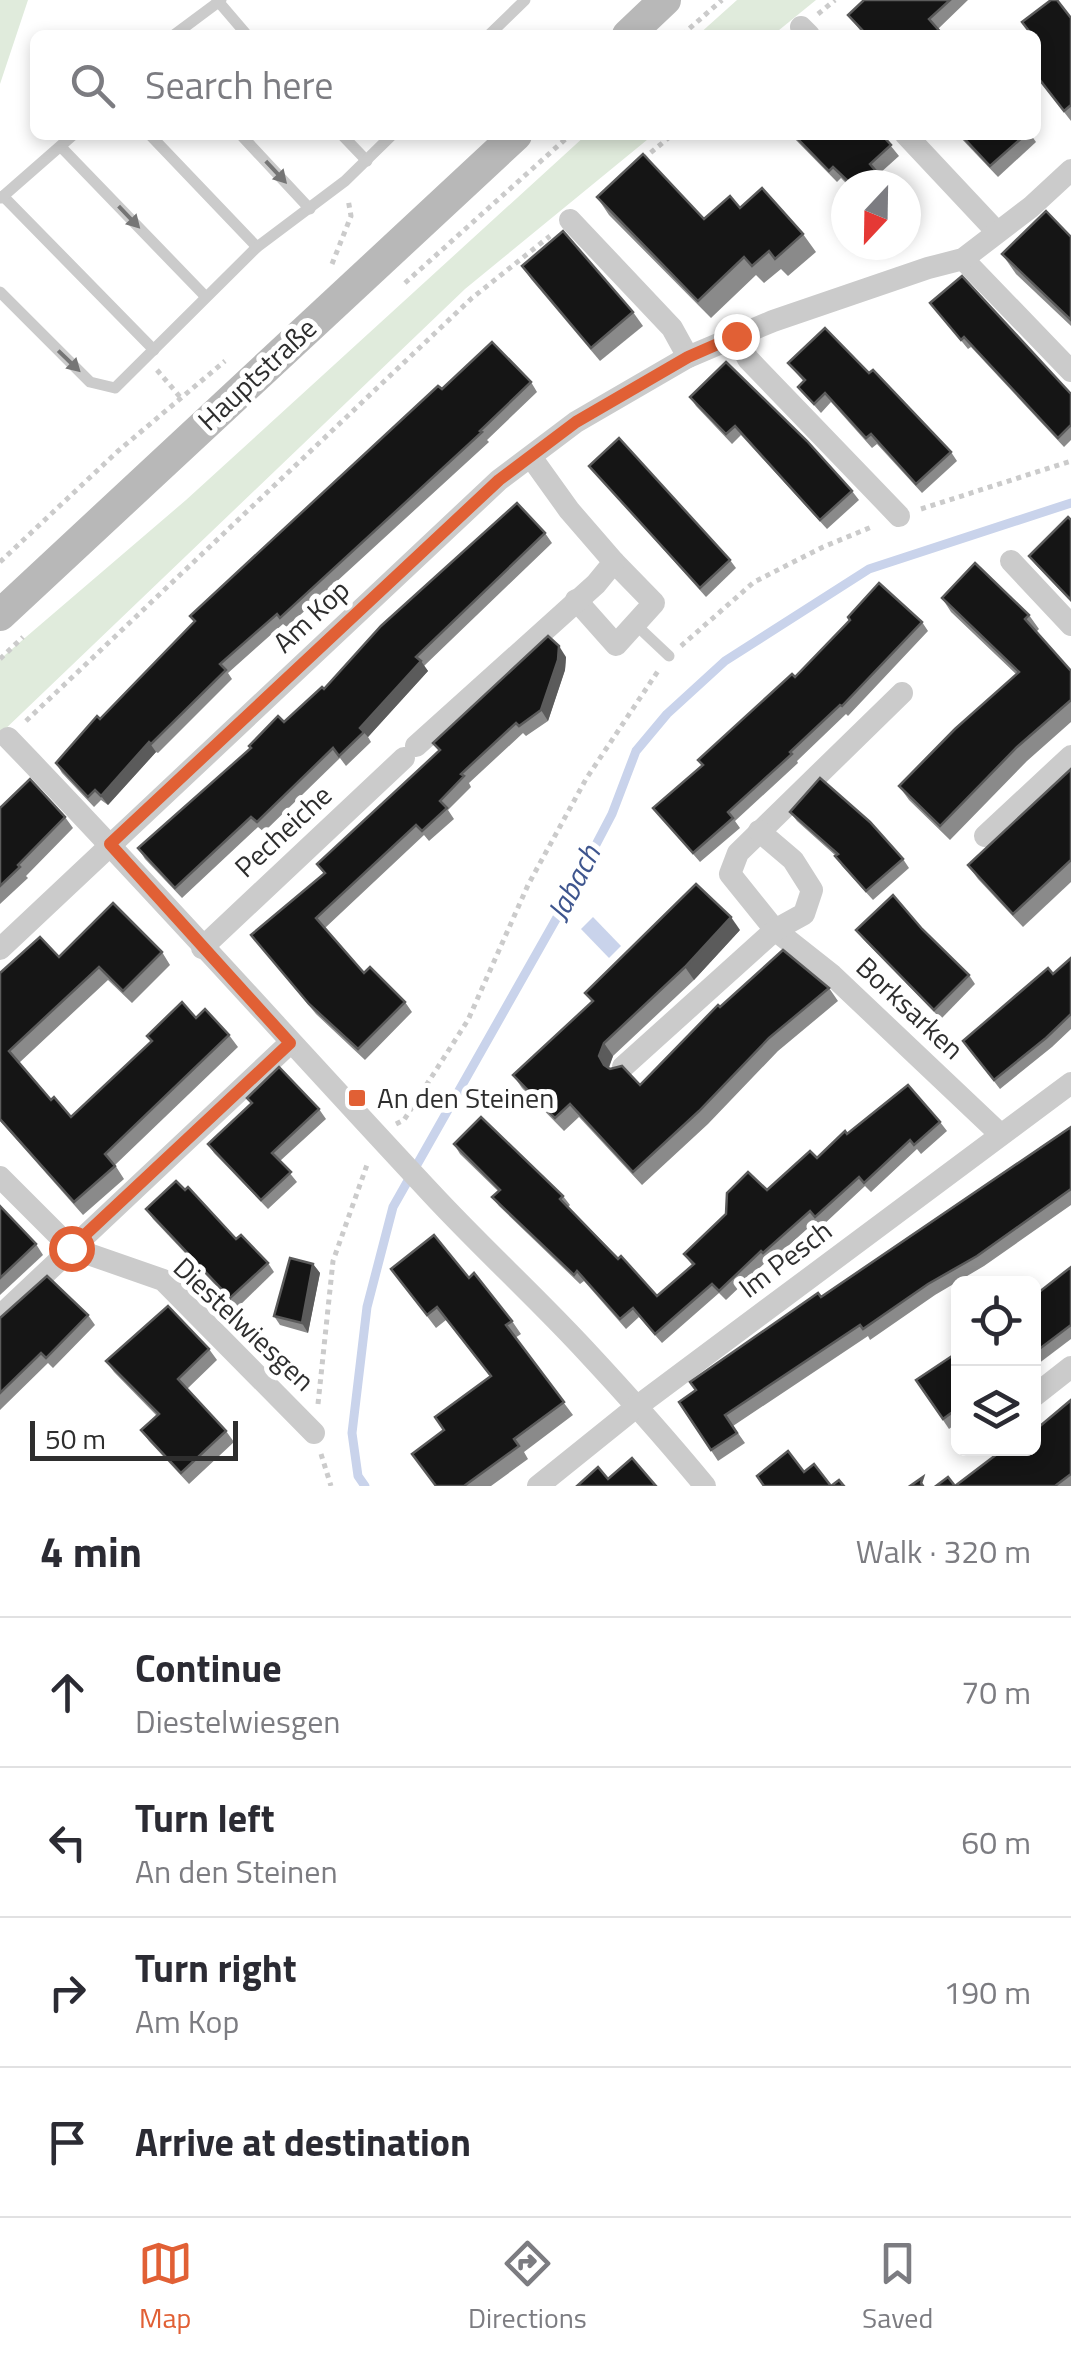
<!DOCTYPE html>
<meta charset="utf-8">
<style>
:root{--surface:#fff;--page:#f2f2f3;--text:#2b2b33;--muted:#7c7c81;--line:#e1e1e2;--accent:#e16035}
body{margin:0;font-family:"Titillium Web",sans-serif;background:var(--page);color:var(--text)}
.controls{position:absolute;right:30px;bottom:30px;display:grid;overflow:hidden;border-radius:15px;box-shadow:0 5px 15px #0003}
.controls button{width:90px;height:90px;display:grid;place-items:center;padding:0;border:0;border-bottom:2px solid var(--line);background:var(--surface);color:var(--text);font:50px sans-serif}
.compass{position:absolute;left:831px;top:170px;width:90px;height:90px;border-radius:50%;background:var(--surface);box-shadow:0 5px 15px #0003;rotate:202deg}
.scale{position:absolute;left:30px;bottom:25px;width:208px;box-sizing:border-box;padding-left:10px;border:5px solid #2e2e2e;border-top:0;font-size:28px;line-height:35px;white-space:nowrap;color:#2e2e2e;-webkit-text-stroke:8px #fff;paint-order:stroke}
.stop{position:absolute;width:30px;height:30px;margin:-22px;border:8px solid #e16035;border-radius:50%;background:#fff}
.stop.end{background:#e16035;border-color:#fff;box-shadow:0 2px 10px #0008}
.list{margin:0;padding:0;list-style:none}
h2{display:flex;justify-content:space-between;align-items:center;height:130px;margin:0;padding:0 40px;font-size:42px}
h2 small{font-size:32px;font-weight:400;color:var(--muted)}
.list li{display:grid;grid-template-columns:65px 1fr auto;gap:30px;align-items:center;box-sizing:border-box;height:150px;padding:0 40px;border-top:2px solid var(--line)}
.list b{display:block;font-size:38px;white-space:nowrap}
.list p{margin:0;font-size:32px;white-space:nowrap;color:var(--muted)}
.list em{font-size:32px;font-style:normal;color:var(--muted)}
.icon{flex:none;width:55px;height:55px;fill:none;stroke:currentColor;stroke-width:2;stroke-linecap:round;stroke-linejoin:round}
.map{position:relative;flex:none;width:1071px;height:1486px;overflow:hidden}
.search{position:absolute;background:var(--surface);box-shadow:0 5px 15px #0003;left:30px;right:30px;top:30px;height:110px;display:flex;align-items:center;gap:25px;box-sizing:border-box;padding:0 35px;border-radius:15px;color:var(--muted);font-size:38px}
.sheet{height:730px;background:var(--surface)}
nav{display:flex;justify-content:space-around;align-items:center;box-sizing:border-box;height:140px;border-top:2px solid var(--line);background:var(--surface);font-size:28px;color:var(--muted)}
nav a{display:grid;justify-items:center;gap:5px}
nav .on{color:var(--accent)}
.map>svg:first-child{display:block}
</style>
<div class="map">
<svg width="1071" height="1486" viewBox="0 0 1071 1486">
<rect width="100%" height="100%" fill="#fff"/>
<!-- green -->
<g fill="#e0ebdc">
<polygon points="0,0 28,0 0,84"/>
<polygon points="737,0 816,0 773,35 698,35"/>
<polygon points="586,135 653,135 465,289 0,734 0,660 5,655 186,500"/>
</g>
<!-- water -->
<polygon fill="#c9d3eb" points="593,917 621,946 609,958 581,929"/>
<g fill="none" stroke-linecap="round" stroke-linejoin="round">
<!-- stream -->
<polyline stroke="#c9d3eb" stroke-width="9" points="365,1486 358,1476 352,1433 367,1307 393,1207 568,898 612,814 636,751 667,714 725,661 869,569 1071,503"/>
<!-- path -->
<g stroke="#cbcbcb" stroke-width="5" stroke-dasharray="5 5" stroke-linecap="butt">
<polyline points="818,14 835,0"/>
<polyline points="682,35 722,0"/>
<polyline points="643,159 672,135"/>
<polyline points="332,264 351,216 348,199"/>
<polyline points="405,283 570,135"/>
<polyline points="157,370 181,398"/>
<polyline points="921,509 1071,461"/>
<polyline points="0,562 118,451 225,361"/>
<polyline points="681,646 754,582 823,547 874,526"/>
<polyline points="0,659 23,637"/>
<polyline points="26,721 472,298 550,236"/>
<polyline points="396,1124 404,1120 468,1020 528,885 586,779 660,668"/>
<polyline points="318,1404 333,1261 368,1162"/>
<polyline points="321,1454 331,1486"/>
</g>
<!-- lane -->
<g stroke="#cbcbcb" stroke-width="11">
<polyline points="217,0 247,35"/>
<polyline points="174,35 221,0"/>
<polyline points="489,35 525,0"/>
<polyline points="150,135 257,247"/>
<polyline points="241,135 310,209"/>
<polyline points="342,135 367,161"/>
<polyline points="61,147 205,296"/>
<polyline points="3,196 154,350"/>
<polyline points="1,198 73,135"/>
<polyline points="0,292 90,382 115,388 257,247 345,181 392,135"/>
<polyline points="635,624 669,656"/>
</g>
<!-- street -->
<g stroke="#cbcbcb" stroke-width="22">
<polyline points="801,27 809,35"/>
<polyline points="906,135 997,232"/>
<polyline points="570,220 672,328 688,357"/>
<polyline points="963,259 1071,371"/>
<polyline points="736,336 748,359 899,516"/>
<polyline points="1011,561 1071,625"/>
<polyline points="576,600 616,645 654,603 614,562"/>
<polyline points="902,693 738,853 730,874 775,930 832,975 1000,1134"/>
<path d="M8 738C152 887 290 1042 431 1193 481 1247 535 1296 585 1350 626 1394 667 1440 705 1486"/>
<polyline points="416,746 596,584 614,562 569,510 531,457"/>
<polyline points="985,836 1071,756"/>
<polyline points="202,948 404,758"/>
<polyline points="0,949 499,480 576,422 688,357 773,321 928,268 963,259 1031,207 1071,170"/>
<polyline points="623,1067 775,930 804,914 812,890 793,860 759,831"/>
<polyline points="0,1177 71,1248 163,1280 314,1433"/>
<polyline points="0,1316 290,1043"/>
<polyline points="1034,1396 1071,1367"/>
<polyline points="538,1486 635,1408 1071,1083"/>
</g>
<!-- secondary -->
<g stroke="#b8b8b8" stroke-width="32">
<polyline points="628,35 665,0"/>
<polyline points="0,615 516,135"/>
</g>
</g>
<!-- wall -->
<g fill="#8a8a8a">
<polygon points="864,0 968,0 938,29 943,35 864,35 848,15"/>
<polygon points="1071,18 1071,121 1036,76 1036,35 1031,35 1022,22"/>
<polygon points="791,135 882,135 899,156 879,174 888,185 848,185 841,178 837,182"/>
<polygon points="958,135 1031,135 1036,142 998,177"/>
<polygon points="597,197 704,219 740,208 803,234 816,252 788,276 781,269 764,283 756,275 711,318 609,215"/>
<polygon points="906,207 918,223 906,235"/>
<polygon points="1071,237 1071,326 1016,274 1002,254"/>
<polygon points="522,266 633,312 643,326 600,361 531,279"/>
<polygon points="930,303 1071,394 1071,440 1064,447 971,347 968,349"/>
<polygon points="788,363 869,373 951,452 957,461 922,493 877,444 872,448 831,402 821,413 798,387 804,382"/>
<polygon points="531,382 537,392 487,440 489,442 287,627 283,624 228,673 232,679 158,753 156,752 108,805 101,800 94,807 62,773 56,763 194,622 190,616 442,389"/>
<polygon points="690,397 852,491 859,500 827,529 741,435 732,444 696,406"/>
<polygon points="589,466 730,560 736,568 706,597"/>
<polygon points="1071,520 1071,602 1036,565 1029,556"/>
<polygon points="545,533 552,543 424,666 428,671 368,737 371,742 346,766 340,758 264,832 258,827 182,898 145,859 138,848 324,689"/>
<polygon points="942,598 1029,615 1039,629 1036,632 1071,671 1071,722 1027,761 950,840 909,800 899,786 1017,675 951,612"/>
<polygon points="922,622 928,631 848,716 846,714 797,761 798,763 735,821 740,828 700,862 653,808 702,765 698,760 795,677"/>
<polygon points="566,657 565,670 548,721 526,736 523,733 469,783 471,787 448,810 454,819 429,841 424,835 325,928 364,973 405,1002 412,1012 365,1060 316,1014 251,935 324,874 317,864 439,751 433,743"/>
<polygon points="1071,769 1071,882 1023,927 978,879 968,865"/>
<polygon points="0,808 65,817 73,828 26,876 28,878 0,904"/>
<polygon points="790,812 903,859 909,868 873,900 842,866 836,856 797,821"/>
<polygon points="740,930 694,980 613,1056 609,1068 640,1085 720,1007 829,988 838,1001 778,1051 708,1124 642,1185 579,1117 564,1131 522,1088 513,1075 592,1002 585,993"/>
<polygon points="856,930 969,975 975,984 941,1019 863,939"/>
<polygon points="162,952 170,965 132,1003 108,980 19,1063 51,1100 71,1117 151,1042 147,1036 196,1018 229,1035 238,1047 115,1165 124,1179 83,1215 0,1121 0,973 59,957"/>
<polygon points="1071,958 1071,1029 1052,1047 1000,1089 963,1041 1053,974"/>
<polygon points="247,1098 319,1109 326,1119 280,1161 297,1182 268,1209 214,1153 208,1144 251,1103"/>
<polygon points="940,1122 947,1131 921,1154 917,1149 871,1192 865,1186 822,1226 816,1221 769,1263 767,1261 726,1300 719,1293 662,1343 639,1317 626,1329 584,1281 580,1284 499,1206 492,1197 498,1191 460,1154 454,1144 563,1196 570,1205 568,1207 657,1296 692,1265 684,1254 767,1190 817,1158 847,1134"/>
<polygon points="1071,1127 1071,1205 984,1266 935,1295 870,1340 868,1336 733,1426 745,1443 718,1461 679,1402 821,1297"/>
<polygon points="0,1206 36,1244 43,1255 0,1295"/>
<polygon points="146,1209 236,1239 268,1263 274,1272 237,1308 153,1219"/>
<polygon points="313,1264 320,1273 308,1333 280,1325 274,1316"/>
<polygon points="1071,1267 1071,1339 1034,1367 1034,1296"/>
<polygon points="391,1269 469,1278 512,1321 521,1334 515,1338 573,1415 524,1452 528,1459 491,1486 435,1486 444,1430 491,1376 446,1320 436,1328"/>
<polygon points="88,1315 95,1325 53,1368 48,1363 0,1410 0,1318"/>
<polygon points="209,1349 217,1360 187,1389 226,1431 234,1442 189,1484 149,1441 141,1430 157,1416 114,1372 106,1361"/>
<polygon points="958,1352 958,1422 949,1429 916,1380"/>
<polygon points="1071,1400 1071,1486 955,1486 1034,1448"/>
</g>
<!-- shaded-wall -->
<g fill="#5b5b5b">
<polygon points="559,646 566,657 565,670 548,721 541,710"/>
<polygon points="421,661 428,671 368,737 360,728"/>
<polygon points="149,742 156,752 108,805 101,796"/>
<polygon points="731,917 740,930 694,980 685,967"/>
<polygon points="604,1043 613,1056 608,1069 604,1065 599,1056"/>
<polygon points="313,1264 320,1273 308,1333 302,1323"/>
</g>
<!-- building -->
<g fill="#151515" stroke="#5b5b5b" stroke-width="2.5">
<polygon points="864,0 950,0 929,19 943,35 867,35 848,15"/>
<polygon points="1051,0 1057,0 1071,18 1071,105 1064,111 1036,75 1036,35 1032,35 1022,22"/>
<polygon points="794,135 882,135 891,145 870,164 888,185 852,185 833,167 829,171"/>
<polygon points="961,135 1025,135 990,166"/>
<polygon points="643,154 704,219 730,196 740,208 762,188 803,234 775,259 769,251 752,266 744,257 698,301 597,197"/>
<polygon points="1046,211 1071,237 1071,320 1002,254"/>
<polygon points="563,231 633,312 591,348 522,266"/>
<polygon points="962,276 1071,394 1071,425 1058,438 964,337 961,340 930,303"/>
<polygon points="825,328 869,373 873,370 951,452 916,484 871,434 866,438 825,393 814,404 798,387 805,380 788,363"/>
<polygon points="492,342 531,382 480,431 482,432 280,618 277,614 220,664 226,670 151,744 149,742 101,796 95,790 88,797 56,763 97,716 100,719 195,621 190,616 438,386 442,389"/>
<polygon points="726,362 807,441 852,491 820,520 735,426 726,434 690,397"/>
<polygon points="619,438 730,560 700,588 589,466"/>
<polygon points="517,503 545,533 416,657 421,661 360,728 364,732 339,756 333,748 257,822 251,817 175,888 138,848 251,748 249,746 278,716 284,722 322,687 324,689 381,626"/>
<polygon points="1068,517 1071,520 1071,600 1029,556"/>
<polygon points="975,563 1029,615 1025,619 1071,671 1071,700 1017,747 940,826 899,786 955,729 1019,672 942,598"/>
<polygon points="879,583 922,622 842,706 840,705 790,752 792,754 728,812 733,818 693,853 653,808 703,765 698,760 792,674 795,677 850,620 848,617"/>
<polygon points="548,636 559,646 558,660 541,710 519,726 516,723 461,774 464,776 440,801 447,808 422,831 416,825 316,918 364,973 370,967 405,1002 358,1049 309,1004 251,935 325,873 317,864 440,750 433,743"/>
<polygon points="1071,769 1071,860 1013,914 968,865"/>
<polygon points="820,778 870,822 903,859 866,891 835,856 838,854 790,812"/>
<polygon points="30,779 65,817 18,865 20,867 0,886 0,808"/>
<polygon points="696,884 731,917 685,967 604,1043 599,1056 604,1065 610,1069 622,1066 640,1085 718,1005 720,1007 783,950 829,988 769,1038 699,1111 633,1172 570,1104 555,1118 513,1075 593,1001 585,993"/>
<polygon points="893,895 922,929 969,975 934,1010 856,930"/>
<polygon points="113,903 162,952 123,991 99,967 9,1051 51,1100 54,1097 71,1117 152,1041 147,1036 182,1002 196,1018 205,1009 229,1035 105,1154 115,1166 74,1202 0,1119 0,973 40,937 59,957"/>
<polygon points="1071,958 1071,1014 1046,1038 994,1080 963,1041 1048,968 1053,974"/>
<polygon points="279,1067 319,1109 272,1153 291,1172 261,1200 208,1144 252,1103 247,1098"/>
<polygon points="908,1085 940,1122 914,1145 910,1140 864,1183 859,1177 815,1217 810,1211 763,1253 761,1251 719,1291 712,1284 655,1334 633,1308 620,1319 577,1271 574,1275 492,1197 500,1190 454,1144 481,1117 563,1196 560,1199 618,1259 621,1256 657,1296 694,1264 684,1254 726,1214 727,1193 748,1172 767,1190 810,1151 817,1158 845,1131 847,1134"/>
<polygon points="1071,1127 1071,1189 977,1256 928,1284 863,1329 860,1325 725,1415 737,1433 711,1450 679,1402 696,1390 690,1382 818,1293 821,1297"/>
<polygon points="176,1181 185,1190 188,1187 236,1239 241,1235 268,1263 230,1298 146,1209"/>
<polygon points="0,1206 36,1244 0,1278"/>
<polygon points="434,1235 469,1278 474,1273 512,1321 506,1325 564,1402 514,1439 519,1446 464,1486 436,1486 412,1454 444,1430 435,1417 491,1376 437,1307 427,1315 391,1269"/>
<polygon points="290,1258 313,1264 302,1323 274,1316"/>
<polygon points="1071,1267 1071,1325 1034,1353 1034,1296"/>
<polygon points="47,1276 88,1315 46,1358 41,1353 0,1393 0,1318"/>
<polygon points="168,1306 209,1349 178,1379 226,1431 181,1473 141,1430 159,1414 106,1361"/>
<polygon points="958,1352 958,1408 943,1419 916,1380"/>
<polygon points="1071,1400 1071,1474 1055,1486 955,1486 1005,1448 1034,1448 1034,1431"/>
<polygon points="788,1451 804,1472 814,1464 831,1486 764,1486 757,1476"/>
<polygon points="632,1458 656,1486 577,1486 598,1467 608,1479"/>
<polygon points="923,1477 921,1483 923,1486 910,1486"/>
<polygon points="948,1477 955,1486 936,1486"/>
<polygon points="839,1480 844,1486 831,1486"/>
</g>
<!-- one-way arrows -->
<defs><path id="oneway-solid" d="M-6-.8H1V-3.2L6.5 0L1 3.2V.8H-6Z" transform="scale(2.5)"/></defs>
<g fill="#757575">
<use href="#oneway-solid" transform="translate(276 172) rotate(47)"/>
<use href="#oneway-solid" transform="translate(129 217) rotate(46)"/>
<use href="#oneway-solid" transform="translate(69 361) rotate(44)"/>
</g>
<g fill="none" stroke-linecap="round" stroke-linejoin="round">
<!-- route -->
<polyline stroke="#e16035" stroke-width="12" points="71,1248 290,1043 110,844 499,480 576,422 688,357 736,336"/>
</g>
<!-- markers -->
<rect fill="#e16035" stroke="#fff" stroke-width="4" x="347" y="1088" width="20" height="20" rx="5"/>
<g text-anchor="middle" stroke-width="10" stroke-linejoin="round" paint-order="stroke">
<!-- street labels -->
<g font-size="28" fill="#2e2e2e" stroke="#fff">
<text transform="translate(257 374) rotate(-43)" y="10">Hauptstraße</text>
<text transform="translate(311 616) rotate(-43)" y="10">Am Kop</text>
<text transform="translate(283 831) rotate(-43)" y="10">Pecheiche</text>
<text transform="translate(910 1008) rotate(43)" y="10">Borksarken</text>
<text transform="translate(785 1259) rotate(-37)" y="10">Im Pesch</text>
<text transform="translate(244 1324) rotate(43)" y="10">Diestelwiesgen</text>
</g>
<!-- poi labels -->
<g font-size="28" fill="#2e2e2e" stroke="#fff" text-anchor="start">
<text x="377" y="1108">An den Steinen</text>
</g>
<!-- water labels -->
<g font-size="30" font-style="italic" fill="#3e558e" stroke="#fff">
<text transform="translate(574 883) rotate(-63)" y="10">Jabach</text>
</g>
</g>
</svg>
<div class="controls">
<button><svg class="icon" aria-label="locate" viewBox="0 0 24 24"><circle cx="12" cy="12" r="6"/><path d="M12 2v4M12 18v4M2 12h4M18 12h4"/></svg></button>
<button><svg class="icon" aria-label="layers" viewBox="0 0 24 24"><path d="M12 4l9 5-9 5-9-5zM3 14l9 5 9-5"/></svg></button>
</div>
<svg class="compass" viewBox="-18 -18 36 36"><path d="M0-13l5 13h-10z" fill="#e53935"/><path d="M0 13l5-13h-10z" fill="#7c7c81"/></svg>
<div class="scale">50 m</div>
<div class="stop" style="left:71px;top:1248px"></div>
<div class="stop end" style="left:736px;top:336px"></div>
<div class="search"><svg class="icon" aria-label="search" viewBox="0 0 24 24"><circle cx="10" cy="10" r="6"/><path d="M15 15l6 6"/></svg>Search here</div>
</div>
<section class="sheet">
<h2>4 min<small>Walk · 320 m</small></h2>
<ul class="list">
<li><svg class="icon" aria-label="ahead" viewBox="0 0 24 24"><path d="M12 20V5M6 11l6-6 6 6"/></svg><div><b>Continue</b><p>Diestelwiesgen</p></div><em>70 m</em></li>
<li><svg class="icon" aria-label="left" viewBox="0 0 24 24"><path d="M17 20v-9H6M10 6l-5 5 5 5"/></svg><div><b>Turn left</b><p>An den Steinen</p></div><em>60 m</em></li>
<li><svg class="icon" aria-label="right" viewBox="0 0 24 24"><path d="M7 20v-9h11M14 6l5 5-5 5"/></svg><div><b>Turn right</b><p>Am Kop</p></div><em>190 m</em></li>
<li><svg class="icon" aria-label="arrive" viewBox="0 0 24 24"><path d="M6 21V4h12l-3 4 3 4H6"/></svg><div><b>Arrive at destination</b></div></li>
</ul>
</section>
<nav>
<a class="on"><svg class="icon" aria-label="map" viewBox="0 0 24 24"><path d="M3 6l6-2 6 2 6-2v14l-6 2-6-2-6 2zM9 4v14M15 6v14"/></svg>Map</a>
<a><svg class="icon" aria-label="directions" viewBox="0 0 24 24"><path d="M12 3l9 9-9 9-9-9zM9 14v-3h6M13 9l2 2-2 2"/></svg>Directions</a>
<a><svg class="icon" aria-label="saved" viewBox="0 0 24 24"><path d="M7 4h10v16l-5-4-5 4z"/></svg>Saved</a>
</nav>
